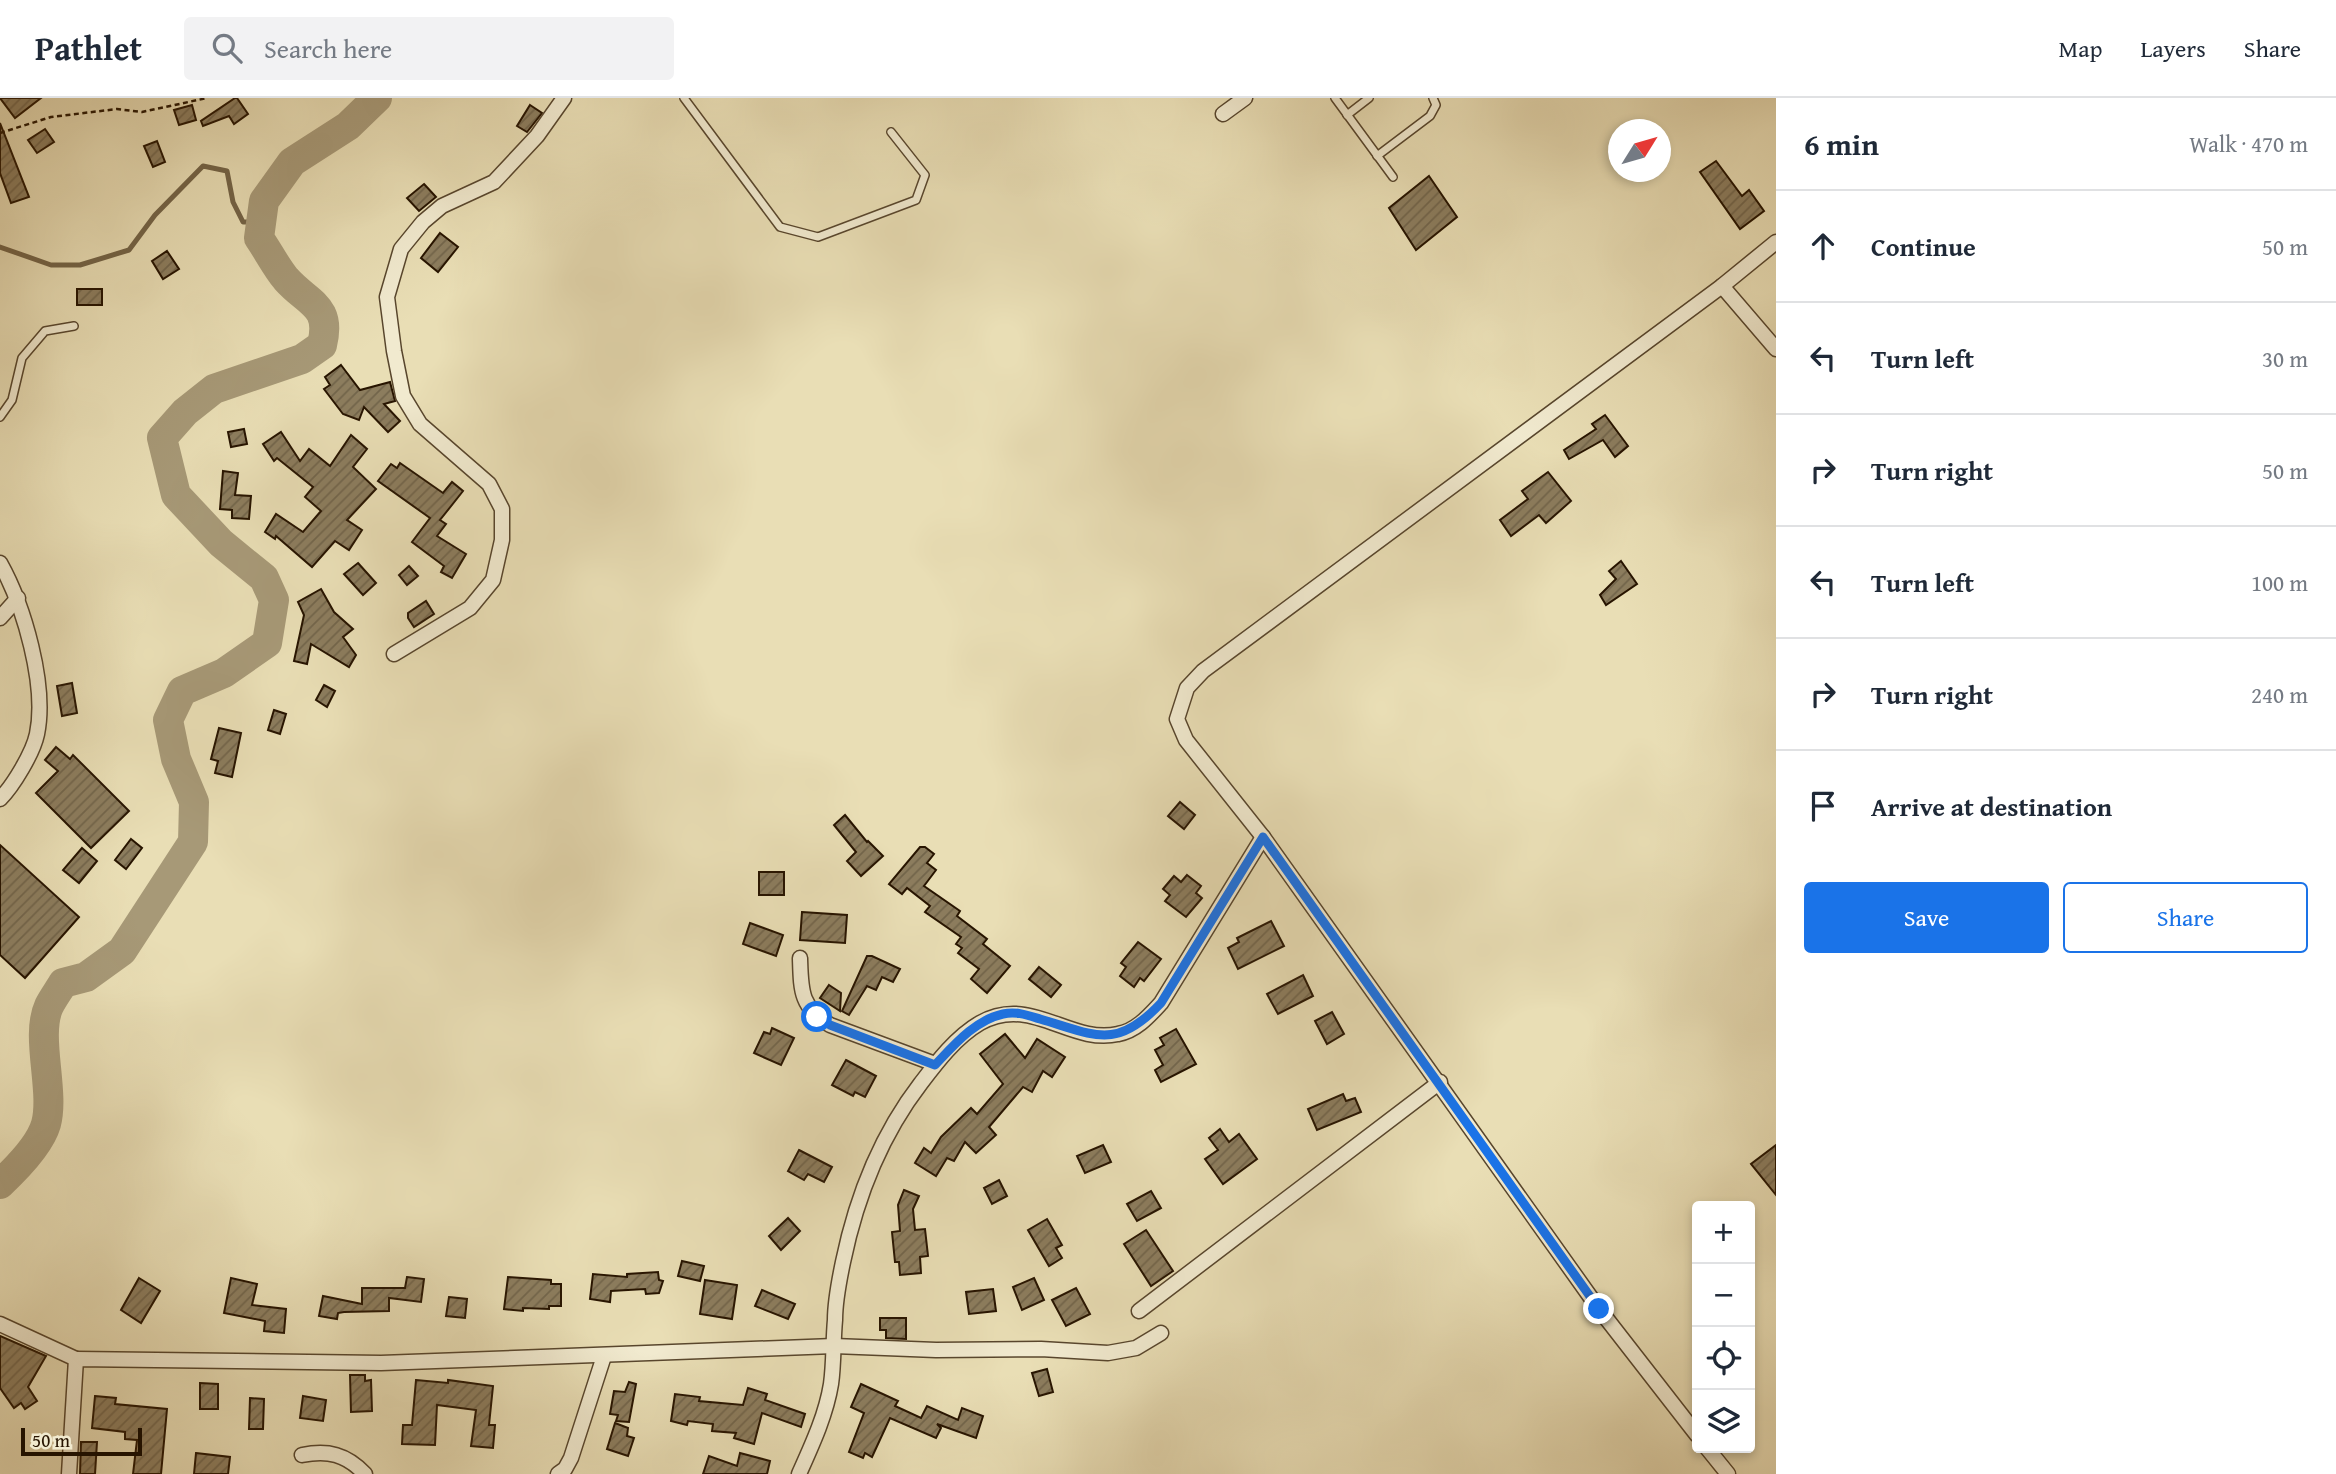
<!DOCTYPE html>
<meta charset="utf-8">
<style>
:root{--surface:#fff;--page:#f2f2f3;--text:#1f2937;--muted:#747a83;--line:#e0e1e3;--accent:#1a73e8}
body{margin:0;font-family:"Gentium Book Plus",serif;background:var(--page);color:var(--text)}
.controls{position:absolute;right:21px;bottom:21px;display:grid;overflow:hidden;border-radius:7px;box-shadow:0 4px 10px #0003}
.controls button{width:63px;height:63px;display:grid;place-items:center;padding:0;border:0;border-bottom:2px solid var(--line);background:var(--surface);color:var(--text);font:35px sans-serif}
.compass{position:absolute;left:1608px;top:21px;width:63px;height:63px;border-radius:50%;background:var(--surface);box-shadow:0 4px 10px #0003;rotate:53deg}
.scale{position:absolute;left:21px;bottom:18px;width:121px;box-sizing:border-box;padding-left:7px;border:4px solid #271400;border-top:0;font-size:19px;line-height:24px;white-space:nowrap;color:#271400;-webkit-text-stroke:5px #f1eacf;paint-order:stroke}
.stop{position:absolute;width:21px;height:21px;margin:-16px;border:5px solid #1a73e8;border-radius:50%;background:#fff}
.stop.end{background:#1a73e8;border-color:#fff;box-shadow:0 2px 7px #0008}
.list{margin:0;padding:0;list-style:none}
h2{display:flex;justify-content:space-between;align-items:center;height:91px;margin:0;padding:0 28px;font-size:30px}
h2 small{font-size:23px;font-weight:400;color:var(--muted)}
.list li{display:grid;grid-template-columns:46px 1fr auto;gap:21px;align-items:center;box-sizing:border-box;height:112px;padding:0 28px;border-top:2px solid var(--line)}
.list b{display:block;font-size:26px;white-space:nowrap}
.list em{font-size:23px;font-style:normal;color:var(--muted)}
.actions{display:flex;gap:14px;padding:21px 28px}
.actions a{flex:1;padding:16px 0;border:2px solid var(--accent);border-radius:7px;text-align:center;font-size:24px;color:var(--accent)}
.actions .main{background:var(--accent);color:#fff}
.icon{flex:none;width:38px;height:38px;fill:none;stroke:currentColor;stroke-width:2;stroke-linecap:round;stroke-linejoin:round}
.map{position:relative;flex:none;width:1776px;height:1376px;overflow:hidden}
header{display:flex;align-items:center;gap:42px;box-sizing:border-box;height:98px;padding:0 35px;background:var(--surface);border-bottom:2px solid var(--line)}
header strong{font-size:33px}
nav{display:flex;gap:38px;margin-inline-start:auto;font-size:24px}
.search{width:490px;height:63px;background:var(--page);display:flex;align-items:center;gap:18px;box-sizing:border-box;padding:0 24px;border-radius:7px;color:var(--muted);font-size:26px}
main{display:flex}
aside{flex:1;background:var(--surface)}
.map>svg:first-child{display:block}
</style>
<header>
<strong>Pathlet</strong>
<div class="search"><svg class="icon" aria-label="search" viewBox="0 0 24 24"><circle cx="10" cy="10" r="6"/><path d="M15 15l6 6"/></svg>Search here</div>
<nav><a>Map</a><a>Layers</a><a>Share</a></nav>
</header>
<main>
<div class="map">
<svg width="1776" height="1376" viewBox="0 0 1776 1376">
<defs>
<pattern id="building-hatch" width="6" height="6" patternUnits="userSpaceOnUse" patternTransform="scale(1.75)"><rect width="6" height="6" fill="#8c7d5e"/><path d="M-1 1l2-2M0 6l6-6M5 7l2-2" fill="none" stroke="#72654b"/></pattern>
</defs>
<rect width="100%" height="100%" fill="#e9deb5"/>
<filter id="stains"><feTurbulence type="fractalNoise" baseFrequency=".00286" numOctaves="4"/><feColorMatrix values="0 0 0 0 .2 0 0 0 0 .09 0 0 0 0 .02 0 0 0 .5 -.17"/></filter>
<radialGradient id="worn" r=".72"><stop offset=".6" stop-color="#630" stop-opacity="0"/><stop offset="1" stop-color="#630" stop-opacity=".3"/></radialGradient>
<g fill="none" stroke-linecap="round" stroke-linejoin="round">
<!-- stream -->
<polyline stroke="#746447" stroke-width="5" points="0,149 51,167 80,167 129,152 155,117 203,68 227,73 233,104 243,124 260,124"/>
<!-- river -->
<path stroke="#a79977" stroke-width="30" d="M0 1086C15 1072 40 1047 46 1026 55 993 35 938 49 908 53 900 59 892 63 885L86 879 122 853 193 744 194 704 176 661 168 622 182 593 224 575 267 545 274 502 264 480 221 445 176 397 162 340 185 314 214 291 302 261 322 247C332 207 308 206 286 181 276 169 268 153 259 140L264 103 292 64 348 28 377 0"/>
</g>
<!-- building -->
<g fill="url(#building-hatch)" stroke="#271400" stroke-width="2">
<polygon points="0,0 41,0 15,20"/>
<polygon points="235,0 237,0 248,16 234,26 229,18 203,28 201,23"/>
<polygon points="192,7 196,22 179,27 174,12"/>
<polygon points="530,7 542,15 527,34 517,28"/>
<polygon points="0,25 29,99 11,105 0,75"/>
<polygon points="45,31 54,44 37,55 28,42"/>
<polygon points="157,43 165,64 153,69 144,48"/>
<polygon points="1716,63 1742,98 1749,92 1764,113 1740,131 1700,74"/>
<polygon points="1429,78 1457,119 1416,152 1389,110"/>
<polygon points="424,86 436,99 419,113 407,100"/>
<polygon points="440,135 458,149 438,174 421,160"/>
<polygon points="167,153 179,171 163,181 152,163"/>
<rect x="77" y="191" width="25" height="16"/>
<polygon points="341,267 360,292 390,284 395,303 384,306 400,323 388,334 364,309 359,322 343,316 324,291 330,287 325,279"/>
<polygon points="1605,317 1628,348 1615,359 1603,342 1569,361 1564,352 1596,331 1592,326"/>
<polygon points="244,331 247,346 231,349 228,334"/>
<polygon points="281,334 300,363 309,351 330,368 351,337 367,351 353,369 376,391 347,422 362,432 349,452 335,443 312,469 276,438 275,441 265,434 276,416 303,434 321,413 305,399 313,389 277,360 274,363 263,346"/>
<polygon points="400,365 443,395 452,384 463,393 440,422 446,426 437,438 466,456 452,480 441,474 444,468 412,444 430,420 378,383 391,366 397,370"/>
<polygon points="223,373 238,375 235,397 251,398 249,421 232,420 232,412 220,411"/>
<polygon points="1548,374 1571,403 1546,425 1539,417 1511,438 1500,422 1528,401 1522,393"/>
<polygon points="1621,463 1637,486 1606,507 1600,497 1616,481 1609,473"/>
<polygon points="358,465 376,485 363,497 344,476"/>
<polygon points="409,468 418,478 407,487 399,477"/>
<polygon points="321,491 334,514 353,531 343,539 356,557 349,569 311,546 307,566 294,563 304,517 298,504"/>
<polygon points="426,503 434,516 414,529 408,520 408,515"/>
<polygon points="72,585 77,615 62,618 57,588"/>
<polygon points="324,587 335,593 327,609 316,602"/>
<polygon points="274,612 286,616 280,636 268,632"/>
<polygon points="219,630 241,635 232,679 215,675 218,663 211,661"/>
<polygon points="56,649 70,661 73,657 129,713 91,750 36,695 58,673 45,662"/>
<polygon points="1180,704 1195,717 1184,731 1168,718"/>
<polygon points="845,717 867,744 868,743 883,758 861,778 847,763 856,754 834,727"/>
<polygon points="131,741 142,750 126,771 115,762"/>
<polygon points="0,747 79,819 25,880 0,857"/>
<polygon points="920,749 925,749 934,756 927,765 936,772 924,788 960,813 957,818 987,841 983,846 1010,868 987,895 971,881 979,871 958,855 962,850 956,846 961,839 925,814 930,808 907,790 902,796 889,786"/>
<polygon points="82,750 97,763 79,785 63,772"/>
<rect x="759" y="774" width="25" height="23"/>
<polygon points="1187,777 1201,788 1196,795 1202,800 1186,819 1165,803 1170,797 1163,791 1174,778 1181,784"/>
<polygon points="802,814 847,817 845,845 800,842"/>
<polygon points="1271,823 1284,848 1238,871 1228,850 1239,844 1237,840"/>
<polygon points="750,825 783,837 776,858 743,846"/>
<polygon points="1138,844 1161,861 1144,883 1140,880 1134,889 1120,878 1126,869 1121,865"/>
<polygon points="867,858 872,858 900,871 893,884 882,879 876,892 867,888 849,917 842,913"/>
<polygon points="1039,869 1061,887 1051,899 1029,881"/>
<polygon points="1303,877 1313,898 1278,916 1267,896"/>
<polygon points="829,887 841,895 840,913 820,900"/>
<polygon points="1332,914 1344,936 1327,946 1315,923"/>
<polygon points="772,930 794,940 781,967 754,955 764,934 770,936"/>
<polygon points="1176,931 1196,966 1161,984 1155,972 1163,967 1155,952 1164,947 1160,940"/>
<polygon points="1005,936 1025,960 1037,941 1065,959 1052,979 1043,973 1032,994 1023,989 989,1029 996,1037 976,1055 965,1044 954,1063 947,1060 936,1078 915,1065 924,1050 931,1055 941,1039 971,1010 977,1016 1003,986 980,956"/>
<polygon points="846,962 876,978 865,999 855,994 853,998 832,987"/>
<polygon points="1343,996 1346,1003 1355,1000 1361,1014 1317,1032 1308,1011"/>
<polygon points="1220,1031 1229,1044 1239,1036 1257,1061 1223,1086 1205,1061 1218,1052 1209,1040"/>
<polygon points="1103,1047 1111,1064 1085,1075 1077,1058"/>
<polygon points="1776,1047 1776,1097 1751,1066"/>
<polygon points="799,1052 832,1069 824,1084 808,1076 804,1082 788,1073"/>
<polygon points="999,1082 1007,1098 992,1106 984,1090"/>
<polygon points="904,1092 919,1098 913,1111 915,1132 925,1131 928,1158 920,1159 921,1175 900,1177 899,1164 895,1164 892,1134 900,1133 898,1107"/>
<polygon points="1151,1093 1161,1110 1137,1123 1127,1106"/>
<polygon points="788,1120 800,1133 781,1152 769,1138"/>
<polygon points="1047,1121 1062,1147 1056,1150 1062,1160 1049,1168 1028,1132"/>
<polygon points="1146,1132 1173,1173 1151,1188 1124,1146"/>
<polygon points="682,1163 704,1168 700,1183 678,1178"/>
<polygon points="658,1174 659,1182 663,1183 659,1195 646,1196 645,1191 611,1193 610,1204 590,1201 593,1176 627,1179 627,1176"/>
<polygon points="407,1179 424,1181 421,1204 389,1200 389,1213 344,1214 338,1215 337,1221 319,1218 323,1198 362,1206 362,1190 405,1190"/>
<polygon points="508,1179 551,1182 551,1186 561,1186 561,1208 549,1208 549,1211 523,1210 523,1213 504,1211"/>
<polygon points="139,1180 160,1193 141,1225 121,1212"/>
<polygon points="231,1180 257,1186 252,1207 286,1211 284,1235 264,1233 265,1223 224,1215"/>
<polygon points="1034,1180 1044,1202 1022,1212 1013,1189"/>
<polygon points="705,1182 737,1187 732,1221 700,1216"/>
<polygon points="1076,1190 1090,1216 1066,1228 1052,1202"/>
<polygon points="993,1191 996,1213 969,1216 966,1194"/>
<polygon points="762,1192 795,1206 788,1221 755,1208"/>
<polygon points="449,1199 467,1201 465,1220 446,1218"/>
<polygon points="880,1220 906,1220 906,1241 886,1240 886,1232 880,1232"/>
<polygon points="0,1238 46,1258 28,1289 37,1303 25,1311 21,1305 14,1310 0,1290"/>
<polygon points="1047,1271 1053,1294 1039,1298 1032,1275"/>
<polygon points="350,1277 365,1277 365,1283 371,1282 372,1313 351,1314"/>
<polygon points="416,1282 448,1285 448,1282 493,1288 489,1327 495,1327 493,1350 471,1348 476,1312 437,1307 435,1347 402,1346 403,1327 412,1327"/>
<polygon points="629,1284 636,1286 629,1324 616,1323 618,1317 610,1316 614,1293 625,1294"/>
<polygon points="200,1285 218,1286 218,1311 200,1311"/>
<polygon points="861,1286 898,1303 895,1308 921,1320 927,1308 958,1322 962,1310 983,1318 976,1340 937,1326 941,1330 936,1340 890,1320 872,1359 865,1355 863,1360 849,1354 864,1315 851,1309"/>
<polygon points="748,1290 767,1296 765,1302 805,1316 801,1329 762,1315 754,1346 734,1340 736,1335 712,1333 713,1326 688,1323 687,1327 671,1323 675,1296 700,1299 699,1303 743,1307"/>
<polygon points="95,1298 116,1300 115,1306 167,1311 161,1376 133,1376 137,1342 125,1341 125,1334 92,1330"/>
<polygon points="303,1298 326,1302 323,1323 300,1320"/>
<polygon points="250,1300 264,1301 263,1331 249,1331"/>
<polygon points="615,1325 628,1330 627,1338 634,1340 628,1358 607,1351"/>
<polygon points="81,1344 97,1344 95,1376 80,1376"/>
<polygon points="196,1355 230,1359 228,1376 194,1376"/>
<polygon points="740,1355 770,1363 767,1376 703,1376 709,1358 737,1368"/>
</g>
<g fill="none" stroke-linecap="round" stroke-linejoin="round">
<defs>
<g id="lane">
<polyline points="684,0 780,129 818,139 916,102 925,77 891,34"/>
<polyline points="1335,0 1393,79"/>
<polyline points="1347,17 1369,0"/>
<polyline points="1377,58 1430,18 1436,7 1433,0"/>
<polyline points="0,319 12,302 22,260 45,233 74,228"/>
</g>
<g id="street">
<polyline points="1223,16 1245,0"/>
<polyline points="1722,188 1776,251"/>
<path d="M0 465C24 508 47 587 37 636 33 655 13 688 0 701"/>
<polyline points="0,520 18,500"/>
<polyline points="394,556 470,510 493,482 502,442 502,411 489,386 420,326 403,298 394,253 387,199 401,151 423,124 442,108 494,84 537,38 564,0"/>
<path d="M800 860C801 892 800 909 830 927L935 966"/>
<polyline points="1139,1213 1440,984"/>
<polyline points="0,1226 76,1261"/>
<polyline points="1697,1337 1599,1211 1263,739 1186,642 1177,621 1187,590 1203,573 1722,188 1776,144"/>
<polyline points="1707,1350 1728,1376"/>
<path d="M302 1357C328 1352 346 1356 365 1376"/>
<polyline points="69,1376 76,1261 381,1265 834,1248 936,1252 1041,1251 1108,1255 1136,1250 1161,1235"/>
<polyline points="558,1376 565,1371 571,1360 604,1258"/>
<path d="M799 1376C812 1347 826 1317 831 1286 834 1265 833 1243 835 1222 835 1203 839 1183 843 1164 856 1101 881 1037 921 985 937 964 956 939 980 925 1031 896 1070 947 1118 936 1136 933 1149 918 1161 905L1263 739"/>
</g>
</defs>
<!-- lane casing -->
<use href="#lane" stroke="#58462d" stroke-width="10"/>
<!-- street casing -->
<use href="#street" stroke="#58462d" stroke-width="17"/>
<!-- path -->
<polyline stroke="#271400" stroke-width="2.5" stroke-dasharray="5 3.5" stroke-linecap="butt" points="0,35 51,19 117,11 142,14 207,0"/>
<!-- lane -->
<use href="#lane" stroke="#f1eacf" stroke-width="7"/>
<!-- street -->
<use href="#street" stroke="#f1eacf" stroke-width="14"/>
</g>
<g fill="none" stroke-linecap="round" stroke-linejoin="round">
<!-- route -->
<path stroke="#1a73e8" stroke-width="9" d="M817 919 830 927 935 967C954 947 975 922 1003 916 1016 913 1027 917 1040 921 1095 937 1116 953 1161 905L1263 739 1599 1211"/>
</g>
<rect width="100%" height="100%" filter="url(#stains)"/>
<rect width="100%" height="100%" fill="url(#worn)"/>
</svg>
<div class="controls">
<button>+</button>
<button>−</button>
<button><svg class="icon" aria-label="locate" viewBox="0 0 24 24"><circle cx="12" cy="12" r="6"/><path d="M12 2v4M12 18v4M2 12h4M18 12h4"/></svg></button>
<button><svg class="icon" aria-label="layers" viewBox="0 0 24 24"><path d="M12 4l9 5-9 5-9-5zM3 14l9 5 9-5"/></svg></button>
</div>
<svg class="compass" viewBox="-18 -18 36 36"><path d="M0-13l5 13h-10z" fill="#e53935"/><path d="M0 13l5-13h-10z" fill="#747a83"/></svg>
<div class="scale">50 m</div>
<div class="stop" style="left:817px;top:919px"></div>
<div class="stop end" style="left:1599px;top:1211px"></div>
</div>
<aside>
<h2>6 min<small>Walk · 470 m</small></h2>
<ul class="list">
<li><svg class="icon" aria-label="ahead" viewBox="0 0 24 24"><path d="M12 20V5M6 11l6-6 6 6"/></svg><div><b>Continue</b></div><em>50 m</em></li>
<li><svg class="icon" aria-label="left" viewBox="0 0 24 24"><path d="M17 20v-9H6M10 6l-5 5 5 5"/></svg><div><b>Turn left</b></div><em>30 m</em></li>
<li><svg class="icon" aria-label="right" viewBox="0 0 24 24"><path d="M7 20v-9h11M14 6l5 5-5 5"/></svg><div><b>Turn right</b></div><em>50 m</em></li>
<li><svg class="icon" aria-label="left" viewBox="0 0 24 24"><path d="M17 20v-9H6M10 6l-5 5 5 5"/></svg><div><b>Turn left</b></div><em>100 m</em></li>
<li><svg class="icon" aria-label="right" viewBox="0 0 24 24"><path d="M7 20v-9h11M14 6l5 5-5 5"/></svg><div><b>Turn right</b></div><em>240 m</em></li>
<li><svg class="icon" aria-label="arrive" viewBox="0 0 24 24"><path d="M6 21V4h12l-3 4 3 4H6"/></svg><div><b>Arrive at destination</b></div></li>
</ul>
<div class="actions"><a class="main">Save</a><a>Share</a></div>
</aside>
</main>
